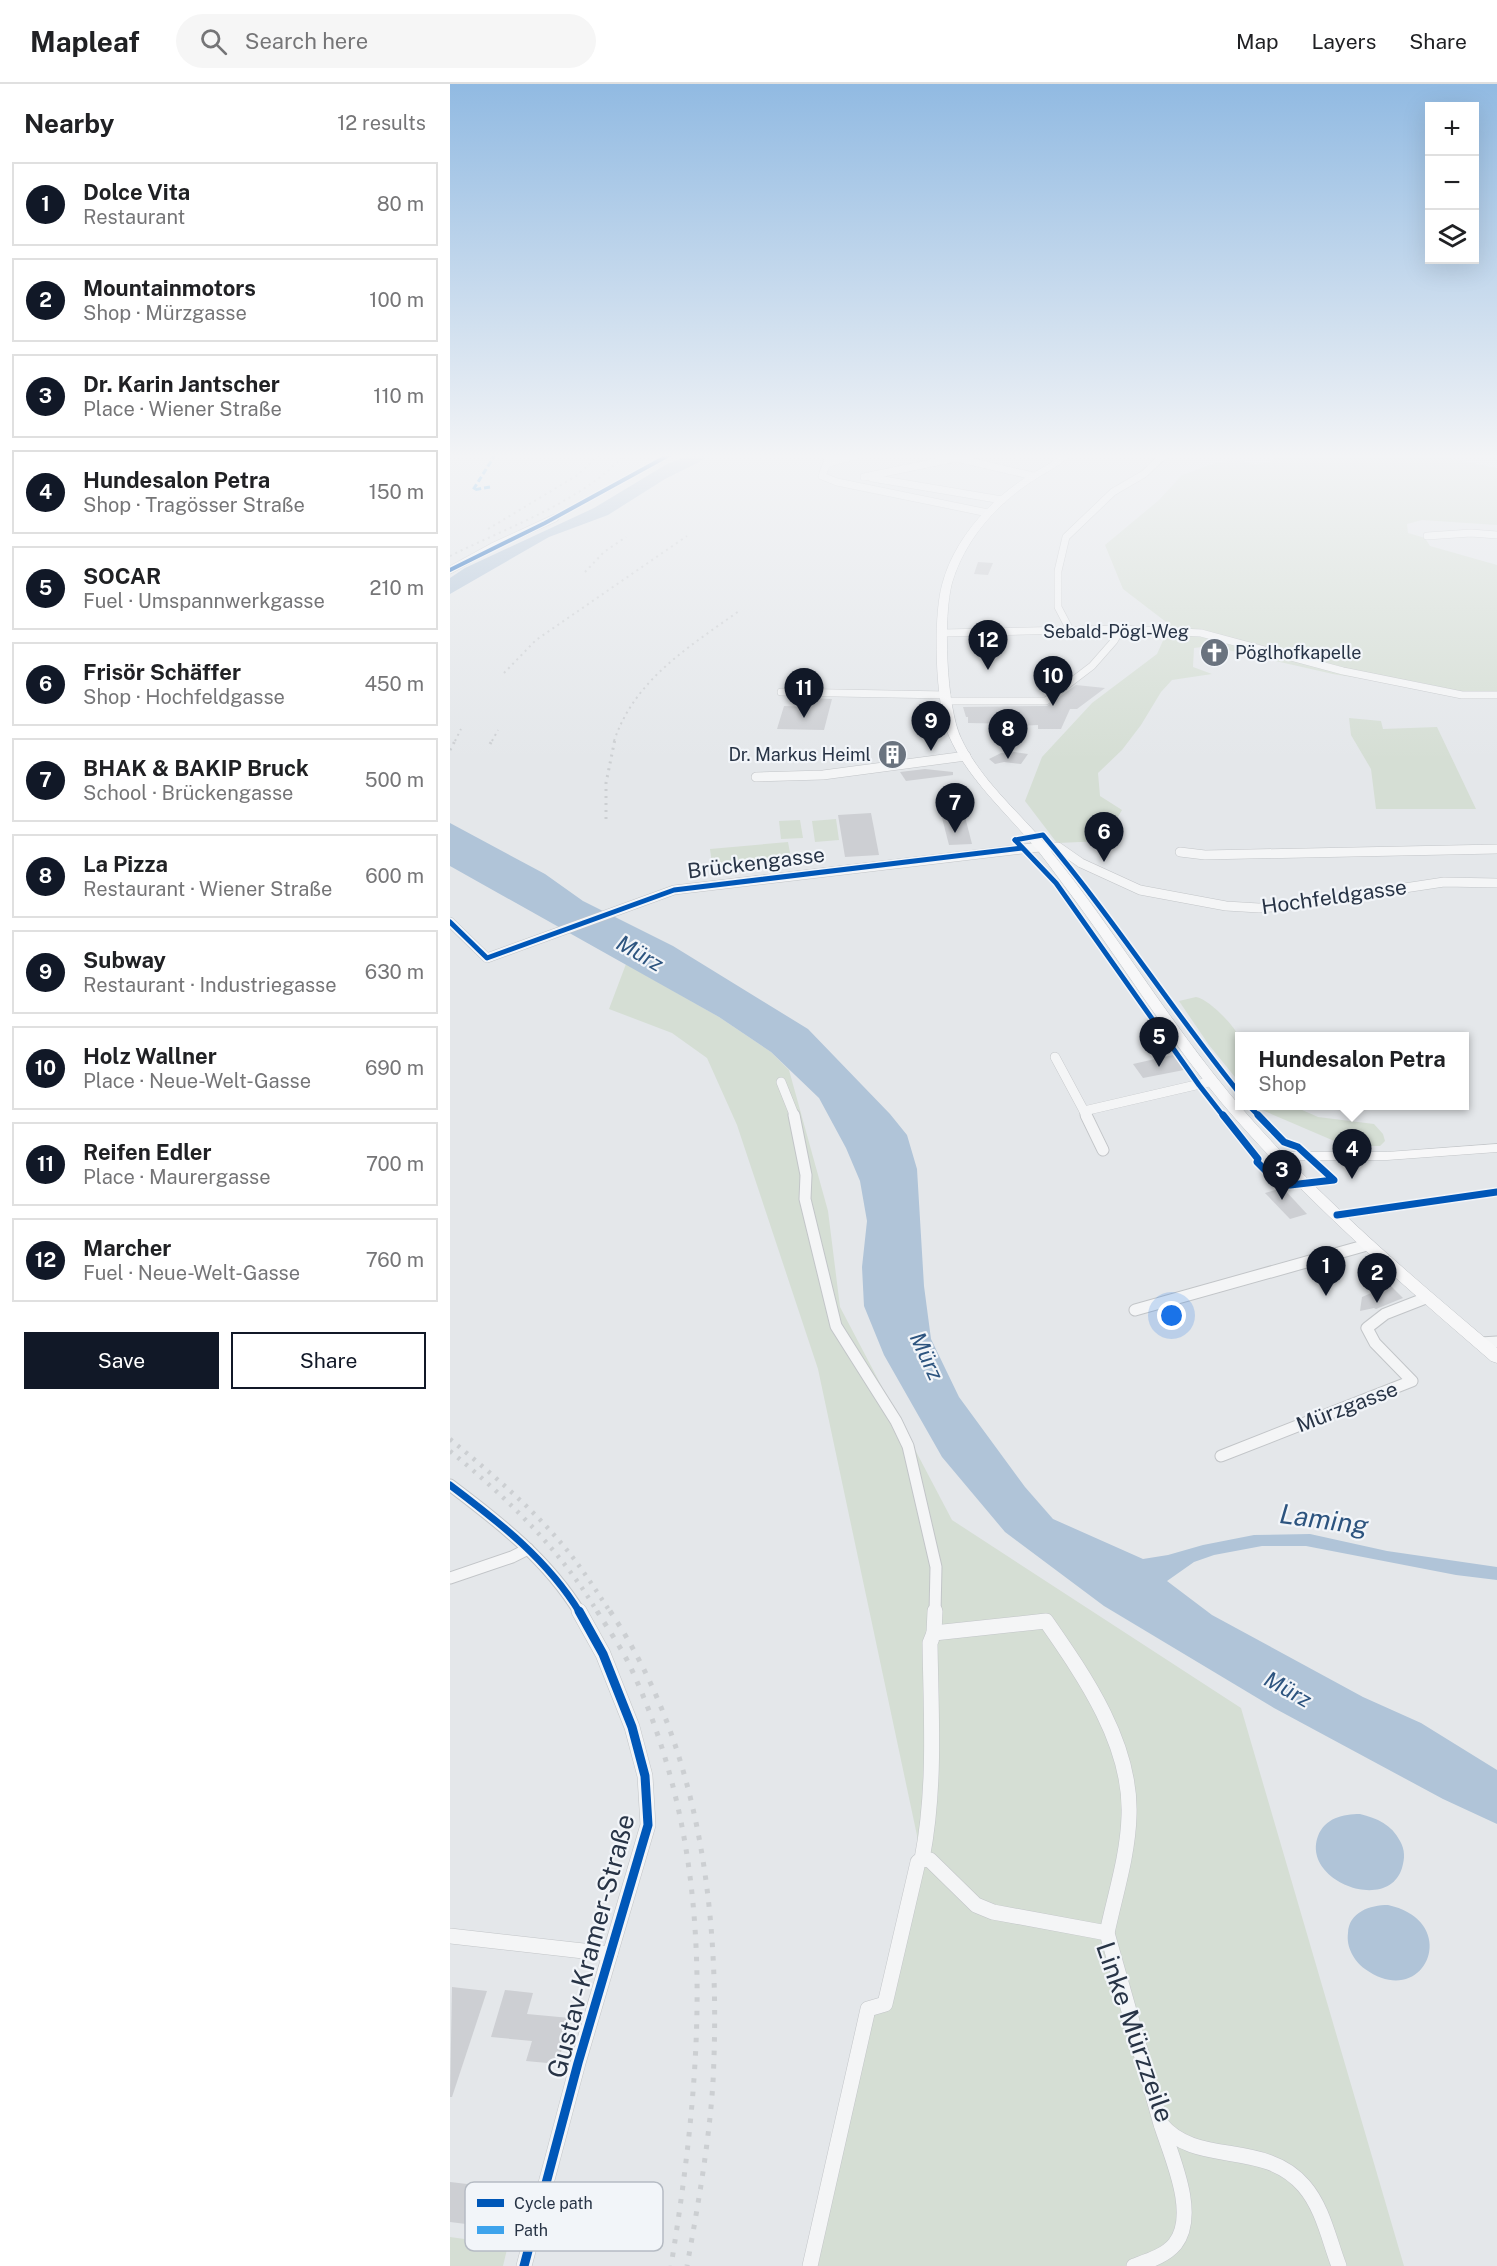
<!DOCTYPE html>
<meta charset="utf-8">
<style>
:root{--surface:#fff;--page:#f6f6f6;--text:#202124;--muted:#757577;--line:#e0e0e0;--accent:#111827}
body{margin:0;font-family:"Public Sans",sans-serif;background:var(--page);color:var(--text)}
.controls{position:absolute;right:18px;top:18px;display:grid;overflow:hidden;border-radius:0px;box-shadow:0 6px 24px #0002}
.controls button{width:54px;height:54px;display:grid;place-items:center;padding:0;border:0;border-bottom:2px solid var(--line);background:var(--surface);color:var(--text);font:30px sans-serif}
.you{position:absolute;left:722px;top:1232px;width:21px;height:21px;margin:-15px;border:4px solid #fff;border-radius:50%;background:#1a73e8;box-shadow:0 0 0 9px #1a73e833}
.badge{display:grid;place-items:center;width:39px;height:39px;border-radius:50%;background:var(--accent);color:#fff;font-size:20px;font-weight:700}
.pin{position:absolute;translate:-50% -50px;filter:drop-shadow(0 2px 3px #0008)}
.pin::after{content:'';position:absolute;top:32px;width:21px;height:18px;background:inherit;clip-path:polygon(0 0,100% 0,50% 100%)}
.popup{position:absolute;left:785px;top:948px;width:234px;height:78px;box-sizing:border-box;display:grid;place-content:center;border-radius:0px;background:var(--surface);filter:drop-shadow(0 2px 4px #0005);font-size:20px;white-space:nowrap;color:var(--muted)}
.popup b{font-size:22px;color:var(--text)}
.popup::after{content:'';position:absolute;left:50%;top:100%;margin-left:-12px;border:12px solid transparent;border-top-color:var(--surface)}
.list{margin:0;padding:0;list-style:none}
h2{display:flex;justify-content:space-between;align-items:center;height:78px;margin:0;padding:0 24px;font-size:26px}
h2 small{font-size:20px;font-weight:400;color:var(--muted)}
.list li{display:grid;grid-template-columns:39px 1fr auto;gap:18px;align-items:center;box-sizing:border-box;height:84px;margin:0 12px 12px;padding:0 12px;border:2px solid var(--line);border-radius:0px}
.list b{display:block;font-size:22px;white-space:nowrap}
.list p{margin:0;font-size:20px;white-space:nowrap;color:var(--muted)}
.list em{font-size:20px;font-style:normal;color:var(--muted)}
.actions{display:flex;gap:12px;padding:18px 24px}
.actions a{flex:1;padding:14px 0;border:2px solid var(--accent);border-radius:0px;text-align:center;font-size:21px;color:var(--accent)}
.actions .main{background:var(--accent);color:#fff}
.icon{flex:none;width:33px;height:33px;fill:none;stroke:currentColor;stroke-width:2;stroke-linecap:round;stroke-linejoin:round}
.map{position:relative;flex:none;width:1047px;height:2182px;overflow:hidden}
header{display:flex;align-items:center;gap:36px;box-sizing:border-box;height:84px;padding:0 30px;background:var(--surface);border-bottom:2px solid var(--line)}
header strong{font-size:28px}
nav{display:flex;gap:33px;margin-inline-start:auto;font-size:21px}
.search{width:420px;height:54px;background:var(--page);display:flex;align-items:center;gap:15px;box-sizing:border-box;padding:0 21px;border-radius:33px;color:var(--muted);font-size:22px}
main{display:flex}
aside{flex:1;background:var(--surface)}
.map>svg:first-child{display:block}
</style>
<header>
<strong>Mapleaf</strong>
<div class="search"><svg class="icon" aria-label="search" viewBox="0 0 24 24"><circle cx="10" cy="10" r="6"/><path d="M15 15l6 6"/></svg>Search here</div>
<nav><a>Map</a><a>Layers</a><a>Share</a></nav>
</header>
<main>
<aside>
<h2>Nearby<small>12 results</small></h2>
<ul class="list">
<li><span class="badge">1</span><div><b>Dolce Vita</b><p>Restaurant</p></div><em>80 m</em></li>
<li><span class="badge">2</span><div><b>Mountainmotors</b><p>Shop · Mürzgasse</p></div><em>100 m</em></li>
<li><span class="badge">3</span><div><b>Dr. Karin Jantscher</b><p>Place · Wiener Straße</p></div><em>110 m</em></li>
<li><span class="badge">4</span><div><b>Hundesalon Petra</b><p>Shop · Tragösser Straße</p></div><em>150 m</em></li>
<li><span class="badge">5</span><div><b>SOCAR</b><p>Fuel · Umspannwerkgasse</p></div><em>210 m</em></li>
<li><span class="badge">6</span><div><b>Frisör Schäffer</b><p>Shop · Hochfeldgasse</p></div><em>450 m</em></li>
<li><span class="badge">7</span><div><b>BHAK &amp; BAKIP Bruck</b><p>School · Brückengasse</p></div><em>500 m</em></li>
<li><span class="badge">8</span><div><b>La Pizza</b><p>Restaurant · Wiener Straße</p></div><em>600 m</em></li>
<li><span class="badge">9</span><div><b>Subway</b><p>Restaurant · Industriegasse</p></div><em>630 m</em></li>
<li><span class="badge">10</span><div><b>Holz Wallner</b><p>Place · Neue-Welt-Gasse</p></div><em>690 m</em></li>
<li><span class="badge">11</span><div><b>Reifen Edler</b><p>Place · Maurergasse</p></div><em>700 m</em></li>
<li><span class="badge">12</span><div><b>Marcher</b><p>Fuel · Neue-Welt-Gasse</p></div><em>760 m</em></li>
</ul>
<div class="actions"><a class="main">Save</a><a>Share</a></div>
</aside>
<div class="map">
<svg width="1047" height="2182" viewBox="0 0 1047 2182">
<rect width="100%" height="100%" fill="#e4e7ea"/>
<!-- green -->
<g fill="#d5ded4">
<polygon points="832,371 984,371 1047,384 1047,441 972,436 957,440 958,449 975,454 980,462 1047,481 1047,609 1019,609 963,597 921,596 883,590 760,562 744,564 743,583 762,590 722,596 711,608 691,641 672,666 648,689 650,712 672,726 654,757 607,759 575,717 592,673 642,619 707,570 720,541 673,505 655,461 709,416 732,391 768,378 789,376 803,380 817,379"/>
<polygon points="899,634 931,637 933,645 987,643 1026,725 926,725 921,685 901,651"/>
<polygon points="386,735 389,756 365,758 362,737"/>
<polygon points="350,736 353,754 331,755 329,737"/>
<polygon points="338,758 341,774 262,780 260,765"/>
<polygon points="176,880 269,933 321,968 339,986 378,1127 390,1223 502,1436 791,1624 954,2182 360,2182 418,1925 435,1920 472,1775 368,1285 287,1041 257,974 222,949 159,925"/>
<path d="M746 913C759 915 786 943 790 955 793 967 790 985 789 998L759 961 729 917Z"/>
<polygon points="809,1022 843,1022 868,1033 924,1040 933,1050 935,1057 930,1062 896,1062 812,1026"/>
<polygon points="0,2153 58,2161 53,2182 0,2182"/>
</g>
<!-- water -->
<g fill="#b0c4d8">
<polygon points="241,371 263,371 215,395 158,431 99,453 0,510 0,494 15,484 144,424 217,380"/>
<polygon points="0,739 95,790 133,817 223,862 358,945 440,1030 457,1051 467,1085 474,1202 481,1255 509,1313 575,1403 603,1435 693,1475 718,1471 753,1461 804,1451 860,1450 937,1467 1047,1483 1047,1496 1006,1491 856,1462 812,1462 764,1471 744,1478 717,1497 762,1531 913,1613 971,1639 1047,1686 1047,1740 993,1715 824,1624 654,1522 555,1448 492,1373 434,1271 414,1222 412,1183 417,1137 410,1097 396,1064 369,1014 321,968 269,933 0,782"/>
<path d="M910 1730C927 1734 942 1741 950 1757 955 1766 955 1774 952 1784 938 1830 851 1797 868 1752 875 1734 893 1730 910 1730Z"/>
<path d="M938 1821C1014 1838 974 1928 915 1885 904 1877 896 1863 898 1849 899 1828 920 1821 938 1821Z"/>
</g>
<!-- building -->
<g fill="#cdcfd3">
<polygon points="528,478 543,479 538,491 524,490"/>
<polygon points="626,601 655,604 627,625 620,625 611,645 588,645 588,641 567,642 566,640 518,639 518,633 516,633 513,623 597,622"/>
<polygon points="361,614 382,615 374,646 327,645 334,622 359,623"/>
<polygon points="551,669 564,668 578,670 571,680 554,678 545,680 539,675"/>
<polygon points="475,685 503,688 503,691 456,697 450,688"/>
<polygon points="513,725 522,760 499,761 490,726"/>
<polygon points="421,729 429,771 395,773 388,731"/>
<polygon points="723,971 734,986 693,994 683,980"/>
<polygon points="833,1104 857,1130 840,1135 815,1109"/>
<polygon points="940,1201 953,1214 926,1225 924,1224 910,1227 912,1213"/>
<polygon points="2,1903 37,1907 2,2013 0,2013"/>
<polygon points="55,1906 83,1909 77,1930 120,1934 108,1980 76,1977 82,1957 41,1953"/>
<polygon points="0,2098 68,2106 56,2145 0,2138"/>
</g>
<g fill="none" stroke-linecap="round" stroke-linejoin="round">
<defs>
<g id="minor-far3">
<polyline points="374,371 379,373 372,392 387,398 538,429"/>
<polyline points="378,379 408,371"/>
<polyline points="414,393 506,374 583,392"/>
<polyline points="422,394 552,416"/>
<polyline points="977,452 1021,449 1047,451"/>
<polyline points="0,486 42,463 105,434"/>
<polyline points="620,546 608,523 608,487 616,453 663,408 694,390 714,371"/>
<polyline points="494,549 671,545 751,549 893,587 1012,611 1047,611"/>
<polyline points="331,608 497,611"/>
<polyline points="497,617 596,617 642,582 664,557 671,545"/>
</g>
<g id="minor-far2">
<polyline points="306,693 373,691 516,672"/>
<polyline points="730,768 755,771 1047,765"/>
<polyline points="0,838 37,874 224,806 590,763 608,763 631,779 690,806 776,822 809,824 836,822 994,798 1047,799"/>
<polyline points="605,973 634,1027"/>
<polyline points="331,998 345,1033"/>
<polyline points="637,1033 634,1027 763,997"/>
</g>
<g id="minor-far1">
<polyline points="344,1031 356,1091 355,1115 386,1242 446,1337 458,1362 486,1483 485,1529"/>
<polyline points="636,1031 653,1066"/>
<polyline points="685,1226 917,1161"/>
<polyline points="1031,1259 1047,1258"/>
<polyline points="771,1372 962,1297 925,1259 917,1244 935,1230 976,1214"/>
<path d="M0 1401C49 1438 98 1476 130 1529"/>
<polyline points="0,1494 62,1473 78,1465"/>
</g>
<g id="minor">
<polyline points="484,1549 485,1527"/>
<path d="M472 1775 480 1776 526 1821 543 1828 657 1849 711 2040C746 2083 814 2055 854 2102 873 2124 879 2156 889 2182"/>
<polyline points="0,1852 160,1870"/>
<polyline points="74,2182 128,1979 198,1741 195,1692 182,1643 153,1570 129,1527"/>
<path d="M360 2182 418 1925 435 1920 468 1778 472 1775C486 1703 481 1631 480 1559L484 1549 596 1537C635 1593 682 1661 679 1732 678 1771 665 1811 657 1849"/>
<path d="M684 2182C698 2177 715 2172 725 2160 748 2131 722 2074 712 2043"/>
</g>
<polygon id="secondary" points="1047,1060 1047,1068 937,1076 829,1076 822,1072 829,1068 937,1068"/>
<path id="primary" d="M612 371H621C609 383 592 390 578 400 544 423 514 458 502 499 493 532 496 622 511 654 528 691 559 719 586 749 598 763 610 779 622 794 676 865 722 940 779 1009 857 1103 953 1185 1047 1264V1279L1041 1277C947 1196 851 1113 771 1018 714 949 667 871 613 800 601 784 590 768 577 754 549 722 516 691 499 652 485 620 483 534 492 501 503 458 536 420 572 396 585 387 599 381 612 371Z"/>
</defs>
<!-- minor-far3 casing -->
<use href="#minor-far3" stroke="#c2c5c8" stroke-width="8"/>
<!-- minor-far2 casing -->
<use href="#minor-far2" stroke="#c2c5c8" stroke-width="10"/>
<!-- minor-far1 casing -->
<use href="#minor-far1" stroke="#c2c5c8" stroke-width="13"/>
<!-- minor casing -->
<use href="#minor" stroke="#c2c5c8" stroke-width="16"/>
<!-- secondary casing -->
<use href="#secondary" stroke="#c2c5c8" stroke-width="1"/>
<!-- primary casing -->
<use href="#primary" stroke="#c0c4c8" stroke-width="1"/>
<!-- minor-far3 -->
<use href="#minor-far3" stroke="#f4f5f6" stroke-width="7"/>
<!-- minor-far2 -->
<use href="#minor-far2" stroke="#f4f5f6" stroke-width="9"/>
<!-- minor-far1 -->
<use href="#minor-far1" stroke="#f4f5f6" stroke-width="11"/>
<!-- minor -->
<use href="#minor" stroke="#f4f5f6" stroke-width="15"/>
<!-- secondary -->
<use href="#secondary" fill="#f7f7f8" fill-rule="evenodd"/>
<!-- primary -->
<use href="#primary" fill="#f7f7f8" fill-rule="evenodd"/>
<!-- rail-far3 -->
<g stroke="#cccfd2" stroke-width="2" stroke-dasharray="2 4" stroke-linecap="butt">
<polyline points="38,445 126,392 150,371"/>
<path d="M0 472C60 442 127 420 175 371"/>
<polyline points="135,488 154,468 176,453"/>
<polyline points="54,589 86,556 237,452"/>
<polyline points="5,657 11,645"/>
<polyline points="42,657 48,646"/>
<path d="M164 657C185 595 239 563 289 527"/>
</g>
<!-- rail-far2 -->
<g stroke="#cccfd2" stroke-width="3" stroke-dasharray="2 5" stroke-linecap="butt">
<polyline points="40,660 43,655"/>
<polyline points="0,666 6,655"/>
<polyline points="156,735 156,699 165,655"/>
</g>
<!-- rail-far1 -->
<g stroke="#cccfd2" stroke-width="4.5" stroke-dasharray="3 7" stroke-linecap="butt">
<path d="M0 1355C44 1392 89 1429 124 1475 137 1492 149 1511 161 1529"/>
<path d="M0 1367C57 1414 110 1465 148 1529"/>
</g>
<!-- rail -->
<g stroke="#cccfd2" stroke-width="5" stroke-dasharray="4.5 9" stroke-linecap="butt">
<path d="M147 1527C158 1545 171 1563 180 1582 270 1774 254 1978 221 2182"/>
<path d="M160 1527C252 1664 271 1837 263 1998 259 2060 248 2121 237 2182"/>
</g>
<!-- quiet -->
<polyline stroke="#3ea3ec" stroke-width="3" stroke-dasharray="6 3" stroke-linecap="butt" points="40,403 23,406 45,371"/>
<defs>
<polyline id="cycleway-far3" points="0,486 95,439 219,371"/>
<g id="cycleway-far2">
<polyline points="565,756 606,799 749,1001 774,1033"/>
<path d="M565 756 593 751C663 834 722 926 790 1010"/>
<polyline points="0,838 37,874 224,806 572,764"/>
<polyline points="799,1022 810,1033"/>
</g>
<g id="cycleway-far1">
<polyline points="773,1031 808,1075 807,1078 815,1086 825,1088 840,1101 884,1096 848,1063 834,1058 808,1031"/>
<polyline points="887,1131 1047,1108"/>
<path d="M0 1401C49 1438 98 1476 130 1529"/>
</g>
<polyline id="cycleway" points="74,2182 128,1979 198,1741 195,1692 182,1643 153,1570 129,1527"/>
</defs>
<!-- cycleway-far3 casing -->
<use href="#cycleway-far3" stroke="#f2f5f9" stroke-width="6"/>
<!-- cycleway-far2 casing -->
<use href="#cycleway-far2" stroke="#f2f5f9" stroke-width="8"/>
<!-- cycleway-far1 casing -->
<use href="#cycleway-far1" stroke="#f2f5f9" stroke-width="10"/>
<!-- cycleway casing -->
<use href="#cycleway" stroke="#f2f5f9" stroke-width="13"/>
<!-- cycleway-far3 -->
<use href="#cycleway-far3" stroke="#0057b8" stroke-width="4"/>
<!-- cycleway-far2 -->
<use href="#cycleway-far2" stroke="#0057b8" stroke-width="5"/>
<!-- cycleway-far1 -->
<use href="#cycleway-far1" stroke="#0057b8" stroke-width="7"/>
<!-- cycleway -->
<use href="#cycleway" stroke="#0057b8" stroke-width="9"/>
</g>
<!-- sky -->
<linearGradient id="sky" x2="0" y2="1"><stop stop-color="#91bae2"/><stop offset="0.55" stop-color="#f3f4f6"/><stop offset="1" stop-color="#f3f4f6" stop-opacity="0"/></linearGradient>
<rect width="1047" height="676" fill="url(#sky)"/>
<!-- icons -->
<defs>
<symbol id="church-disc" viewBox="-11 -11 22 22"><circle r="9.5" fill="#6a737f" stroke="#f2f5f9"/><path d="M-1.2-6h2.4v3.5h3.3v2.4h-3.3V6h-2.4V-.1h-3.3v-2.4h3.3Z" fill="#fff"/></symbol>
<symbol id="building-disc" viewBox="-11 -11 22 22"><circle r="9.5" fill="#6a737f" stroke="#f2f5f9"/><path d="M-4-6H4V6H1V3H-1V6H-4ZM-2.5-4.3h1.7v1.8h-1.7ZM.8-4.3h1.7v1.8H.8ZM-2.5-1h1.7V.8h-1.7ZM.8-1h1.7V.8H.8Z" fill="#fff"/></symbol>
</defs>
<g fill-rule="evenodd">
<use href="#church-disc" x="748" y="552" width="33" height="33"/>
<use href="#building-disc" x="426" y="654" width="33" height="33"/>
</g>
<g text-anchor="middle" stroke-width="4.5" stroke-linejoin="round" paint-order="stroke">
<!-- far-street labels -->
<g font-size="18" fill="#283446" stroke="#f2f5f9">
<text x="666" y="554">Sebald-Pögl-Weg</text>
</g>
<!-- far-poi labels -->
<g font-size="18" fill="#283446" stroke="#f2f5f9" text-anchor="start">
<text x="785" y="575">Pöglhofkapelle</text>
<text x="421" y="677" text-anchor="end">Dr. Markus Heiml</text>
</g>
<!-- street labels -->
<g font-size="21" fill="#283446" stroke="#f2f5f9">
<text transform="translate(306 779) rotate(-7)" y="7">Brückengasse</text>
<text transform="translate(884 813) rotate(-8)" y="7">Hochfeldgasse</text>
<text transform="translate(897 1323) rotate(-21)" y="7">Mürzgasse</text>
</g>
<!-- water labels -->
<g font-size="22" font-style="italic" fill="#2d547f" stroke="#f2f5f9">
<text transform="translate(190 869) rotate(30)" y="8">Mürz</text>
<text transform="translate(477 1272) rotate(65)" y="8">Mürz</text>
<text transform="translate(838 1605) rotate(29)" y="8">Mürz</text>
</g>
<!-- near-street labels -->
<g font-size="26" fill="#283446" stroke="#f2f5f9">
<text transform="translate(141 1862) rotate(-75)" y="9">Gustav-Kramer-Straße</text>
<text transform="translate(685 1948) rotate(71)" y="9">Linke Mürzzeile</text>
</g>
<!-- near-water labels -->
<g font-size="27" font-style="italic" fill="#2d547f" stroke="#f2f5f9">
<text transform="translate(874 1436) rotate(8)" y="9">Laming</text>
</g>
</g>
<!-- legend -->
<rect x="15" y="2098" width="198" height="69" rx="9" fill="#f2f5f9" stroke="#b5bbc3" stroke-width="1.5"/>
<rect x="27" y="2115" width="27" height="8" fill="#0057b8"/>
<rect x="27" y="2142" width="27" height="8" fill="#3ea3ec"/>
<g font-size="16" fill="#283446">
<text x="64" y="2125">Cycle path</text>
<text x="64" y="2152">Path</text>
</g>
</svg>
<div class="controls">
<button>+</button>
<button>−</button>
<button><svg class="icon" aria-label="layers" viewBox="0 0 24 24"><path d="M12 4l9 5-9 5-9-5zM3 14l9 5 9-5"/></svg></button>
</div>
<div class="you"></div>
<div class="pin badge" style="left:876px;top:1212px">1</div>
<div class="pin badge" style="left:927px;top:1219px">2</div>
<div class="pin badge" style="left:832px;top:1116px">3</div>
<div class="pin badge" style="left:902px;top:1095px">4</div>
<div class="popup"><b>Hundesalon Petra</b>Shop</div>
<div class="pin badge" style="left:709px;top:983px">5</div>
<div class="pin badge" style="left:654px;top:778px">6</div>
<div class="pin badge" style="left:505px;top:749px">7</div>
<div class="pin badge" style="left:558px;top:675px">8</div>
<div class="pin badge" style="left:481px;top:667px">9</div>
<div class="pin badge" style="left:603px;top:622px">10</div>
<div class="pin badge" style="left:354px;top:634px">11</div>
<div class="pin badge" style="left:538px;top:586px">12</div>
</div>
</main>
